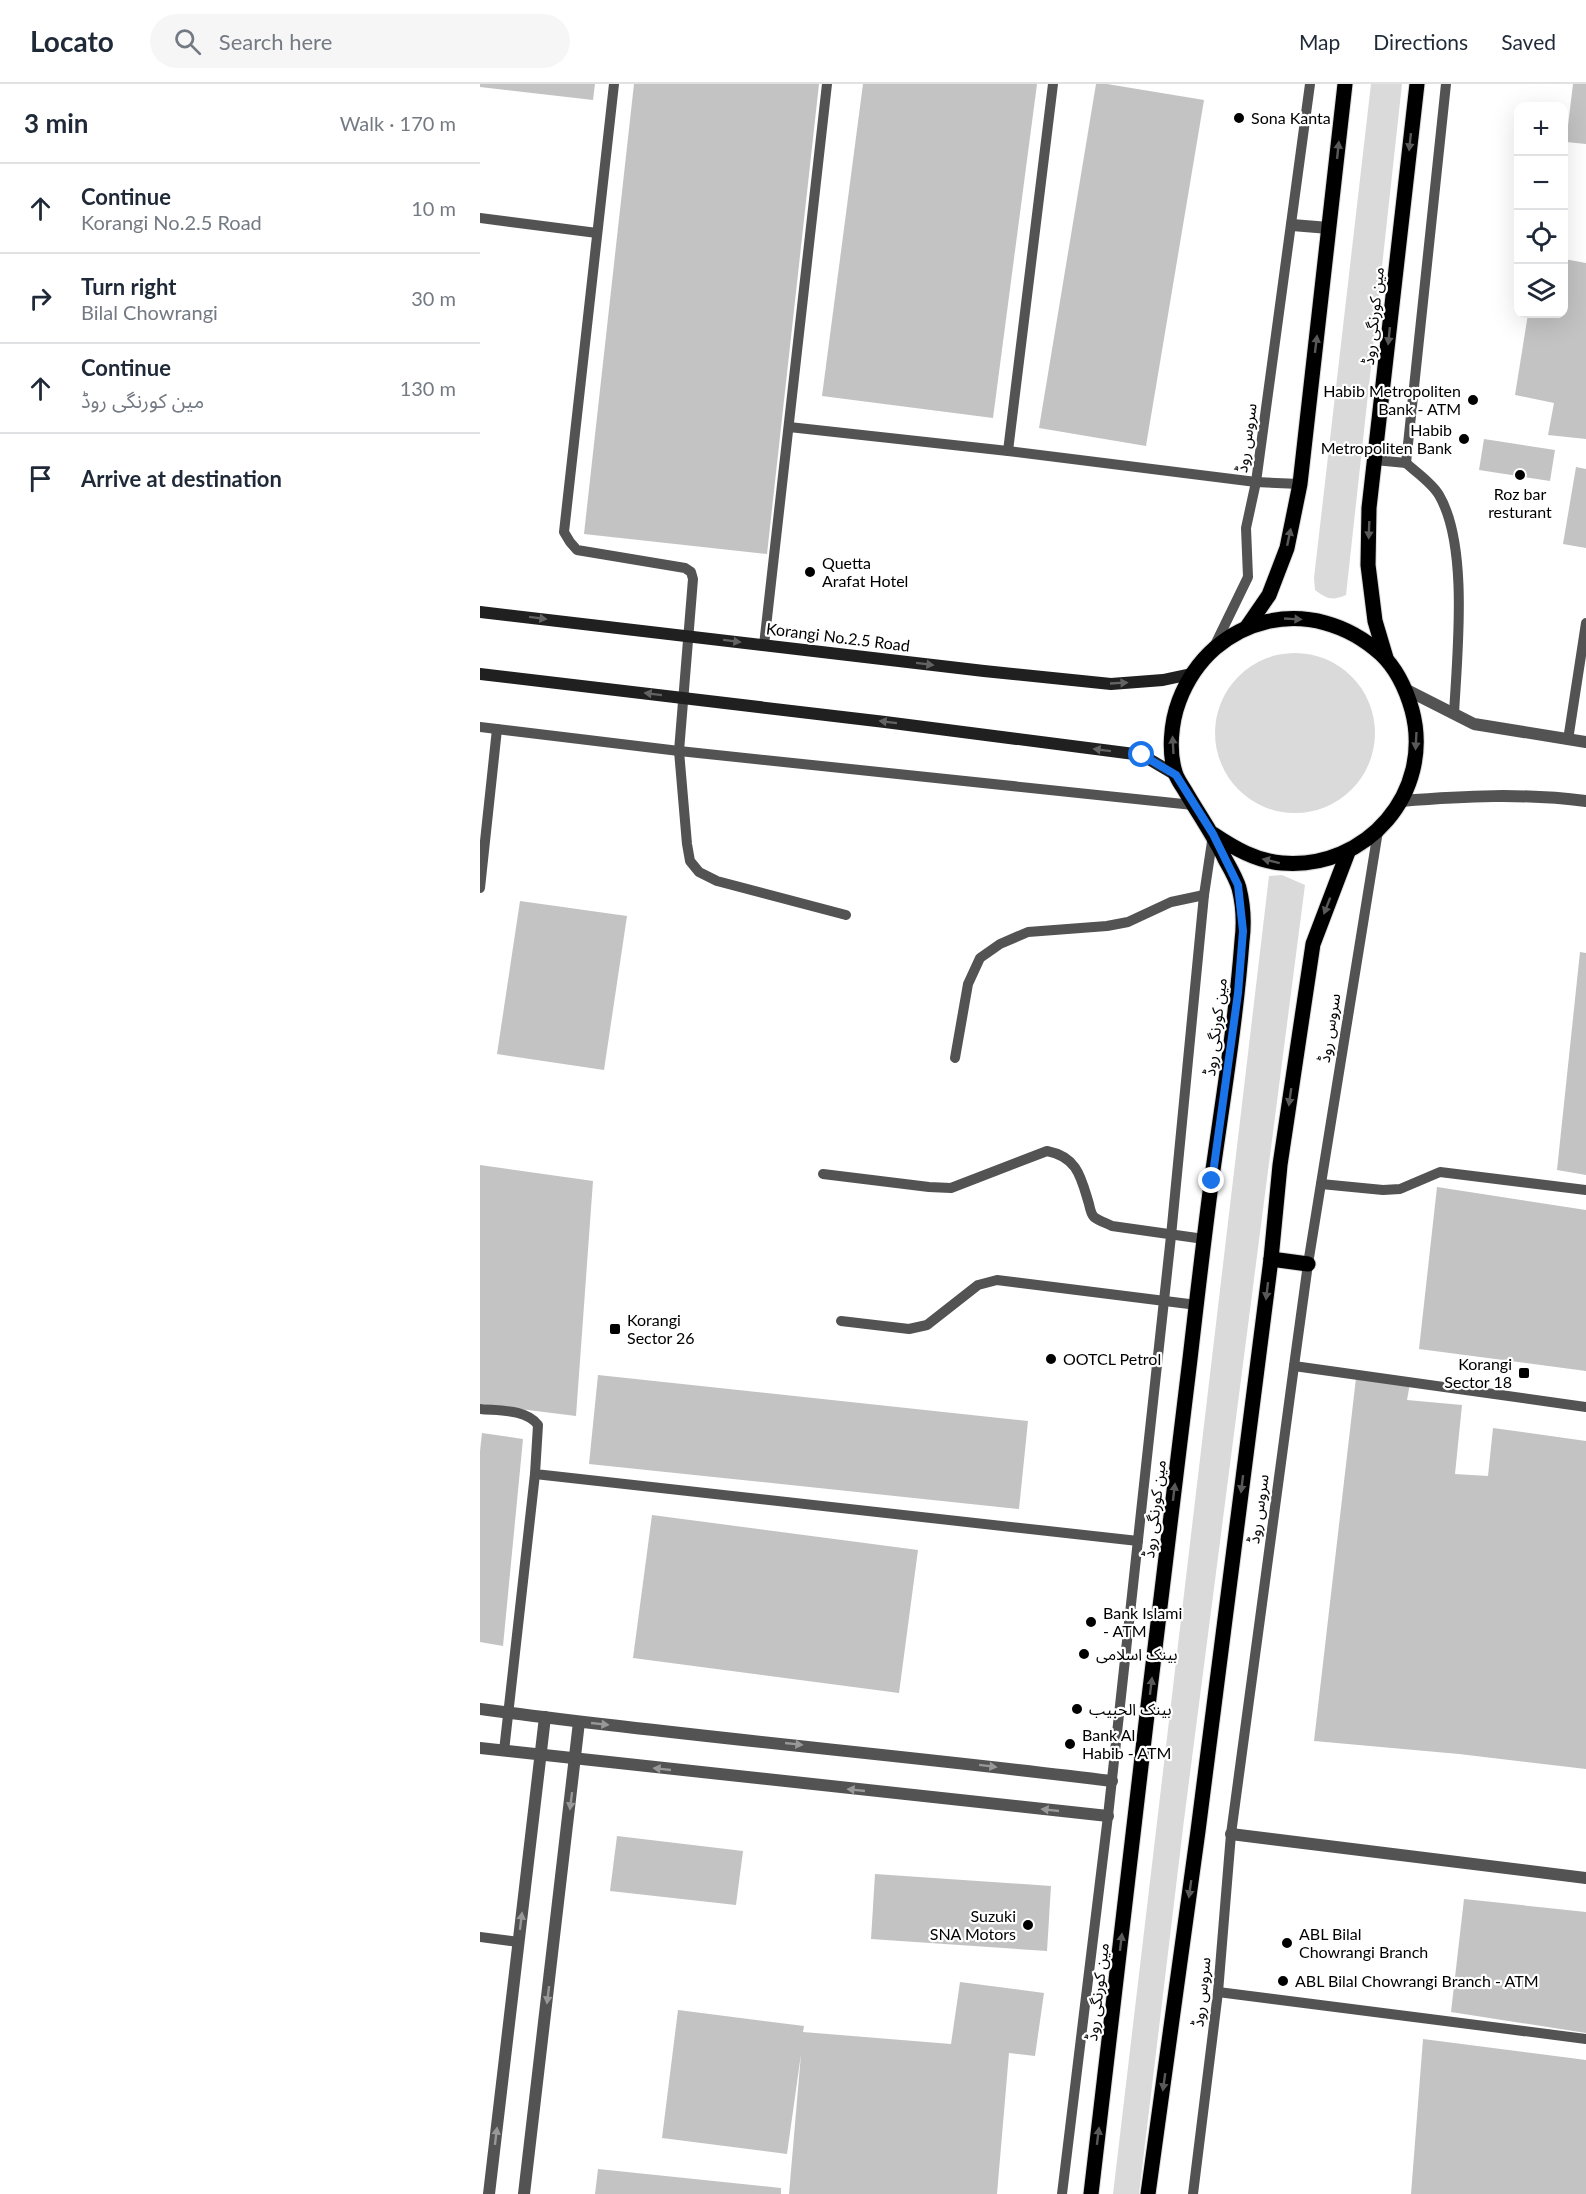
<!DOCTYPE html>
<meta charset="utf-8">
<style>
:root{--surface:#fff;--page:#f6f6f7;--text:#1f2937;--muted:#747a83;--line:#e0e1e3}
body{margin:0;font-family:Lato,"Noto Sans Arabic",sans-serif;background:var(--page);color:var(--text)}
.controls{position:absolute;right:18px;top:18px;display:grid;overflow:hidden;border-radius:12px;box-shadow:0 6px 24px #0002}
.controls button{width:54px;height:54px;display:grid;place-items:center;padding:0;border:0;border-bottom:2px solid var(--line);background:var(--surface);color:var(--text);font:30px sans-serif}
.stop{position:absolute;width:18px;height:18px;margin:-14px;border:4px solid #1a73e8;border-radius:50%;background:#fff}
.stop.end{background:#1a73e8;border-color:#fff;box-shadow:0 2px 6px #0008}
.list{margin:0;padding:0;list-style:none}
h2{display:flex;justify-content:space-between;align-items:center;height:78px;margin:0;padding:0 24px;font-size:26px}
h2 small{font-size:20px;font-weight:400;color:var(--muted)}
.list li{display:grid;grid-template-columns:39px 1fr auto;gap:18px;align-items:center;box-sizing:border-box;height:90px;padding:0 24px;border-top:2px solid var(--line)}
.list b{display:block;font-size:22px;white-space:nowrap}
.list p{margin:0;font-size:20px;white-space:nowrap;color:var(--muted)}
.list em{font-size:20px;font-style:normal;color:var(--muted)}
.icon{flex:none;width:33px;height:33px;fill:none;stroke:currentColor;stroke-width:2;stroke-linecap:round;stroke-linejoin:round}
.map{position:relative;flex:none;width:1106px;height:2110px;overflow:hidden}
header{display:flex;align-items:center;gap:36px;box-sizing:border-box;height:84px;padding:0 30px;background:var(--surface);border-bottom:2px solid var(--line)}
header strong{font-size:28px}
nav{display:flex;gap:33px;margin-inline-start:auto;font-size:21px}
.search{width:420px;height:54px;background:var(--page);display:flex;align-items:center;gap:15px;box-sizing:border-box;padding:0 21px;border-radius:33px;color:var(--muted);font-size:22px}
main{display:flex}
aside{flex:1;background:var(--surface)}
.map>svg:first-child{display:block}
</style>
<header>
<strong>Locato</strong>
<div class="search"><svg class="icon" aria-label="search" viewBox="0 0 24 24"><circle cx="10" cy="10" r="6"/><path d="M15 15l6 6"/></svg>Search here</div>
<nav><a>Map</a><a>Directions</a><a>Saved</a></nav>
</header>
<main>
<aside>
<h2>3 min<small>Walk · 170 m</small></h2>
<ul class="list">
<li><svg class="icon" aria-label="ahead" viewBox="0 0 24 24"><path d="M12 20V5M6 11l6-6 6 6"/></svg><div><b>Continue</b><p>Korangi No.2.5 Road</p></div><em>10 m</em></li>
<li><svg class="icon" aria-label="right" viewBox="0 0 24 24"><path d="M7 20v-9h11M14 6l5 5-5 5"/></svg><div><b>Turn right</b><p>Bilal Chowrangi</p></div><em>30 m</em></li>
<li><svg class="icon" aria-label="ahead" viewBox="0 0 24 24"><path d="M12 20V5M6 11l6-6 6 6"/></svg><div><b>Continue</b><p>مین کورنگی روڈ</p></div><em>130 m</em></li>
<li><svg class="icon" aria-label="arrive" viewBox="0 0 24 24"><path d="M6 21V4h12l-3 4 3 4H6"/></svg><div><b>Arrive at destination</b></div></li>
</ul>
</aside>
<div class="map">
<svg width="1106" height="2110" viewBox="0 0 1106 2110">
<rect width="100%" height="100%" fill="#fff"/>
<!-- green -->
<g fill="#dadada">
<path d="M891 0H922L866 511C852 517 847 515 835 506L834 494Z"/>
<circle cx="815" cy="649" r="80"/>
<polygon points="802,791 825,801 704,1736 659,2110 633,2110 789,792"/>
</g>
<!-- building -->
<g fill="#c3c3c3">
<polygon points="0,0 115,0 113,16 0,3"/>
<polygon points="154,0 339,0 287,470 104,450"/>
<polygon points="383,0 557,0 513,334 342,312"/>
<polygon points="616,0 627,0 724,16 666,362 559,344"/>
<polygon points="1093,0 1106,0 1106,60 1086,58"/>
<polygon points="1084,175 1106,179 1106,355 1068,351 1074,319 1035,311 1048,230 1084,230"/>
<polygon points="1004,355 1075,366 1070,397 999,386"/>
<polygon points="1096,383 1106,385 1106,464 1083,460"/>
<polygon points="40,817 147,832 124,986 17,970"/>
<polygon points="1100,868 1106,869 1106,1091 1077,1086"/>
<polygon points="0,1081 113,1097 96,1332 0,1320"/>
<polygon points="957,1103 1106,1126 1106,1287 939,1265"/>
<polygon points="118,1291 548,1337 539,1425 109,1380"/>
<polygon points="876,1294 930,1299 927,1316 982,1321 975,1390 1008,1392 1013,1344 1106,1357 1106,1685 979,1670 834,1657"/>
<polygon points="2,1349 43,1355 23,1562 0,1558 0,1367"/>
<polygon points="172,1431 438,1466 419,1609 153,1574"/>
<polygon points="137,1752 263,1767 256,1821 130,1807"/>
<polygon points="395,1790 571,1802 567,1867 391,1855"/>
<polygon points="984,1815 1106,1828 1106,1949 971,1928"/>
<polygon points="480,1898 564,1909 555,1972 529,1969 517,2110 309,2110 321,1970 307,2070 182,2054 198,1926 324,1942 323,1948 471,1960"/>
<polygon points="943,1955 1106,1976 1106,2110 931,2110"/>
<polygon points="118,2085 301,2104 301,2110 115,2110"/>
</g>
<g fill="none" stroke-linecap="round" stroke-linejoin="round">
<defs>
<g id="primary">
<polyline points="767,543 789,511 807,464 820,400 865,0"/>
<polyline points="906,574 895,537 888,481 889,424 937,0"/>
<polyline points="791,1175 828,1180"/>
<path d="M611 2110C644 1832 675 1553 710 1275 717 1214 724 1153 732 1093 743 1014 756 936 762 857 764 841 763 820 759 804 756 794 750 784 745 775 734 752 720 732 707 710 703 703 699 698 696 691 688 669 691 638 699 617 732 530 833 508 901 570 917 585 926 605 932 626 954 708 887 786 802 779 776 777 754 764 733 750"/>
<polyline points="668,2110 718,1747 791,1175 800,1081 833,860 868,768"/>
</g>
</defs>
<!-- primary casing -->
<use href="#primary" stroke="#dbdbdb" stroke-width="17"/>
<!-- service -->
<g stroke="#535353" stroke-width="10">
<polyline points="134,0 84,448 90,458 97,466 205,484 211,488 213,495 199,667 207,760 210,777 219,788 237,797 366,831"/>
<polyline points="0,134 117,149"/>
<polyline points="309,343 528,367 776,398 820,400"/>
<polyline points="528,367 573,0"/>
<polyline points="895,376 926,379 966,0"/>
<path d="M926 379C937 389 952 399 959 411 989 462 977 571 974 630"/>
<polyline points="284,561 347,0"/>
<polyline points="734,563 768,493 766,444 776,398 830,0"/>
<polyline points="0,643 199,667 713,721"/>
<polyline points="1088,656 1106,539"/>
<polyline points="0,804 17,645"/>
<polyline points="475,974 488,900 500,874 520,860 548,848 627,842 648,838 691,818 724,811"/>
<path d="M343 1090 449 1103 471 1104 567 1067C598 1073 601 1094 609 1120 610 1125 611 1130 614 1133 619 1137 626 1139 632 1142L724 1155"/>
<polyline points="841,1100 903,1106 920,1105 960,1088 1106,1106"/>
<polyline points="361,1237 429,1245 447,1241 498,1201 517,1196 717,1221"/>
<polyline points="814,1282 1106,1323"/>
<path d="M0 1325C19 1327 46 1325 58 1341L55 1390 658 1457"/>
<polyline points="24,1667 55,1390"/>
<polyline points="0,1853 39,1858"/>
<polyline points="738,1908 1106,1955"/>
<polyline points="582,2110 628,1732 691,1152 724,811 733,751"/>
<polyline points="713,2110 738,1908 751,1750 814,1282 828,1180 898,747"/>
</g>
<!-- minor -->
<g stroke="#535353" stroke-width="12">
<polyline points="812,141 849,144"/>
<polyline points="751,1750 1106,1794"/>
<polyline points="9,2110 65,1633"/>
<polyline points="44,2110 99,1638"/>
</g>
<!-- tertiary -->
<g stroke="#535353" stroke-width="12">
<polyline points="927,606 994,640 1106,658"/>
<path d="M921 717C985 712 1042 709 1106 717"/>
<path d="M0 1625C210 1653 422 1671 632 1697"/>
<polyline points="0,1664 628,1732"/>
</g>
<!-- secondary -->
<g stroke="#202020" stroke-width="12">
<polyline points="0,528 504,587 631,600 683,596 711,590"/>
<polyline points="0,590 405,638 662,671 696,691"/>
</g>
<!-- primary -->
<use href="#primary" stroke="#000" stroke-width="15"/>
</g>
<!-- one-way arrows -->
<defs><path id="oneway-solid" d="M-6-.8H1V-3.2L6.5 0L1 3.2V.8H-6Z" transform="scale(1.5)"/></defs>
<g fill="#595959">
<use href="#oneway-solid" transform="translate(930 58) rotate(96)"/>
<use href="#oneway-solid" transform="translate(858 66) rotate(-84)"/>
<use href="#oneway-solid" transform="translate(909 252) rotate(96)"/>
<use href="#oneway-solid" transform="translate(836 260) rotate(-83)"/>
<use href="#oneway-solid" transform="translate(889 446) rotate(92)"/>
<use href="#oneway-solid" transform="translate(809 453) rotate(-78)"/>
<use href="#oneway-solid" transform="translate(813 535) rotate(3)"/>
<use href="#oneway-solid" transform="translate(936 657) rotate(93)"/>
<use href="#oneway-solid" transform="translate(693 661) rotate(-93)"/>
<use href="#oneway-solid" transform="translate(791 777) rotate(-166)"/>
<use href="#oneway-solid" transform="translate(847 822) rotate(111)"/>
<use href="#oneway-solid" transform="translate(810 1013) rotate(98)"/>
<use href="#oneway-solid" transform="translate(787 1207) rotate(97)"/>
<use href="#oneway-solid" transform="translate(762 1400) rotate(97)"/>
<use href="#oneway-solid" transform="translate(694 1408) rotate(-83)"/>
<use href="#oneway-solid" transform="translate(671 1602) rotate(-83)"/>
<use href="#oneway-solid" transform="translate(710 1805) rotate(98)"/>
<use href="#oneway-solid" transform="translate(641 1858) rotate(-83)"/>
<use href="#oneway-solid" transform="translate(684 1998) rotate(98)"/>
<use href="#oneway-solid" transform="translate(618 2052) rotate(-83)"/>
</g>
<g fill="#636363">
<use href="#oneway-solid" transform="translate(58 534) rotate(7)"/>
<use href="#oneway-solid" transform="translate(252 557) rotate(7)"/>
<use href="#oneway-solid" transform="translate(445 580) rotate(7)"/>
<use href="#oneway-solid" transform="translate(639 599) rotate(-3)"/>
<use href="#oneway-solid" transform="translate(173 610) rotate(-173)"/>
<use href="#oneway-solid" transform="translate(408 638) rotate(-173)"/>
<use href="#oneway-solid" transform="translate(622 666) rotate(-173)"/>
</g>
<g fill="#989898">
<use href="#oneway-solid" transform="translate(120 1640) rotate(6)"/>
<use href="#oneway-solid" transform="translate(314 1660) rotate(6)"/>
<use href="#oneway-solid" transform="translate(508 1682) rotate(7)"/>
<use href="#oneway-solid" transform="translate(182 1685) rotate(-174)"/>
<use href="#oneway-solid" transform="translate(376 1706) rotate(-174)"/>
<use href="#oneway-solid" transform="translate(91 1717) rotate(97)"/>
<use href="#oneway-solid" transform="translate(570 1726) rotate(-174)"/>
<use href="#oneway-solid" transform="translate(41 1837) rotate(-83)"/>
<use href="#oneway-solid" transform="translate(68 1911) rotate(97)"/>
<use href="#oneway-solid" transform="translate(16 2052) rotate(-83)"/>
</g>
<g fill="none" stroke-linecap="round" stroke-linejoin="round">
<!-- route -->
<polyline stroke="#1a73e8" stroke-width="8" points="662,671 696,691 733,750 758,801 763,847 758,909 732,1097"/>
</g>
<!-- markers -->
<g fill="#000" stroke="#fff" stroke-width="2">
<circle cx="759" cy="34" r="6"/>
<circle cx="993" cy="316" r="6"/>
<circle cx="984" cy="355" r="6"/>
<circle cx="1040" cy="391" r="6"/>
<circle cx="330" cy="488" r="6"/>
<rect x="129" y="1239" width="12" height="12" rx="3"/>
<circle cx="571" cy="1275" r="6"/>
<rect x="1038" y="1283" width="12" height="12" rx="3"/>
<circle cx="611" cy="1538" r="6"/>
<circle cx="604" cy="1570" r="6"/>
<circle cx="597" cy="1625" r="6"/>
<circle cx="590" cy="1660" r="6"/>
<circle cx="548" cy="1841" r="6"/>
<circle cx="807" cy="1859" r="6"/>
<circle cx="803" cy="1897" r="6"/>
</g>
<g text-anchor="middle" stroke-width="4.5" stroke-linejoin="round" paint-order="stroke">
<!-- poi labels -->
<g font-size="16" fill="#000" stroke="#fff" text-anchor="start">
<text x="771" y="40">Sona Kanta</text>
<text x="981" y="313" text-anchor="end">Habib Metropoliten<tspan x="981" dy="18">Bank - ATM</tspan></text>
<text x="972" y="352" text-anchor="end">Habib<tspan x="972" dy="18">Metropoliten Bank</tspan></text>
<text x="1040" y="416" text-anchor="middle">Roz bar<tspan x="1040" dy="18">resturant</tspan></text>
<text x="342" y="485">Quetta<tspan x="342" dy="18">Arafat Hotel</tspan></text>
<text x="147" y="1242">Korangi<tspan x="147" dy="18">Sector 26</tspan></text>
<text x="583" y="1281">OOTCL Petrol</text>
<text x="1032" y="1286" text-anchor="end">Korangi<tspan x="1032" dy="18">Sector 18</tspan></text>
<text x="623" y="1535">Bank Islami<tspan x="623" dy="18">- ATM</tspan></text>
<text x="616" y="1576">بینک اسلامی</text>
<text x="609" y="1631">بينک الحبيب</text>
<text x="602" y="1657">Bank Al<tspan x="602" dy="18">Habib - ATM</tspan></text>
<text x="536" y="1838" text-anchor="end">Suzuki<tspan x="536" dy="18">SNA Motors</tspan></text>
<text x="819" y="1856">ABL Bilal<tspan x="819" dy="18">Chowrangi Branch</tspan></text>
<text x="815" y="1903">ABL Bilal Chowrangi Branch - ATM</text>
</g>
<!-- street labels -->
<g font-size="16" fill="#000" stroke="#fff">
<text transform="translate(893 232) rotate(-84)" y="6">مین کورنگی روڈ</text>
<text transform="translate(766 354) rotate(-82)" y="6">سروس روڈ</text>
<text transform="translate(358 553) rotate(7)" y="6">Korangi No.2.5 Road</text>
<text transform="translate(735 943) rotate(-83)" y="6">مین کورنگی روڈ</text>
<text transform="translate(849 944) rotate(-81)" y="6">سروس روڈ</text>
<text transform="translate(674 1425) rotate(-83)" y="6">مین کورنگی روڈ</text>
<text transform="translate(778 1425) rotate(-82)" y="6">سروس روڈ</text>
<text transform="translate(617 1908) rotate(-83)" y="6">مین کورنگی روڈ</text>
<text transform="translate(721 1908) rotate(-84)" y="6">سروس روڈ</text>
</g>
</g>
</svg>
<div class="controls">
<button>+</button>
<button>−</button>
<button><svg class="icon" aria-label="locate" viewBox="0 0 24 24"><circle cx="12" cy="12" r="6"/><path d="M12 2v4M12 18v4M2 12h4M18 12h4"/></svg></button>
<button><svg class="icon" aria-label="layers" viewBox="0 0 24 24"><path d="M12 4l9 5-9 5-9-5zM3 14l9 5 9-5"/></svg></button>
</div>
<div class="stop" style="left:662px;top:671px"></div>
<div class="stop end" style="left:732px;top:1097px"></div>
</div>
</main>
